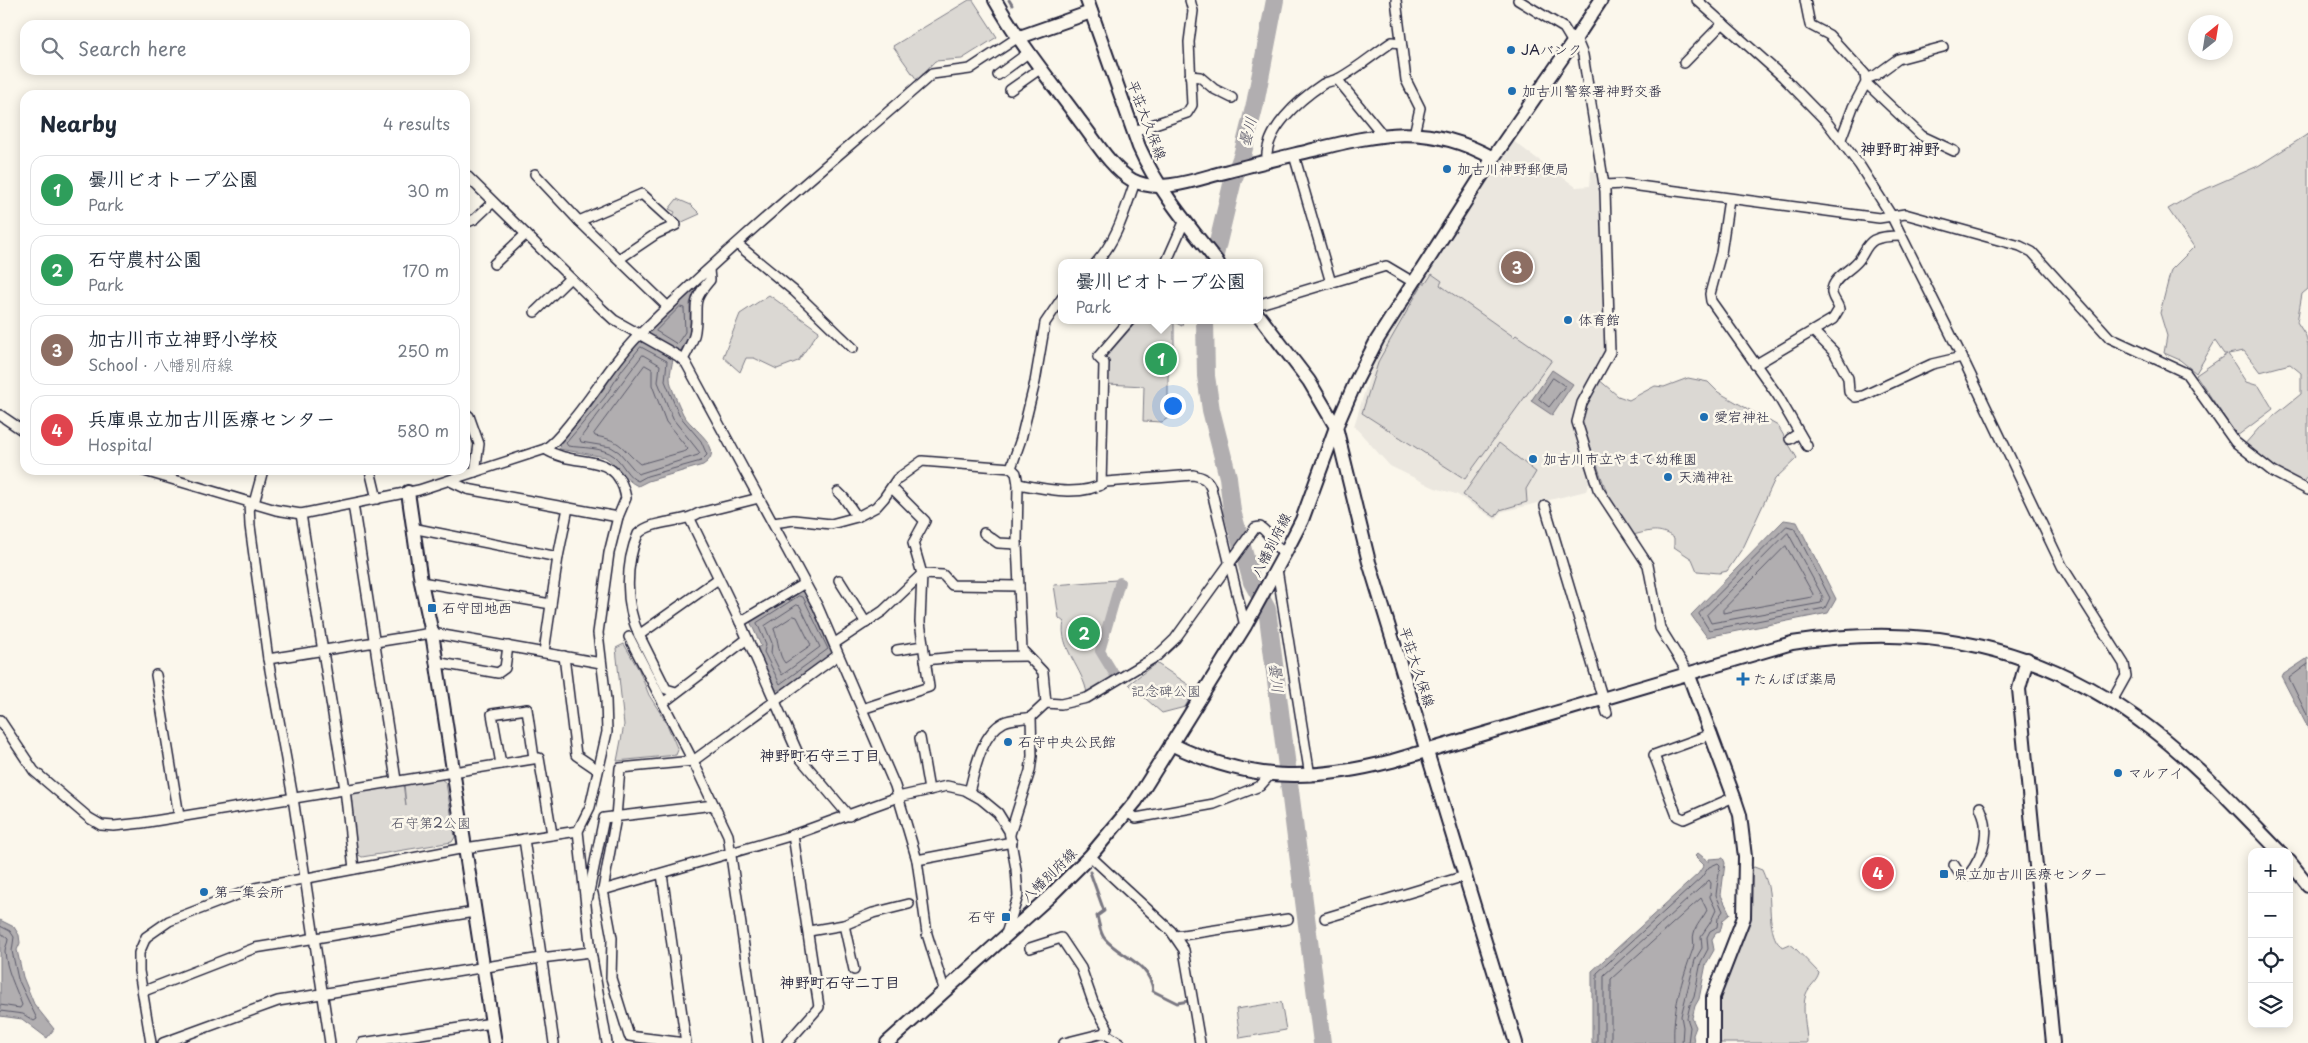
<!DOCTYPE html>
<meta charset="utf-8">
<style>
:root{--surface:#fff;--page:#f6f6f7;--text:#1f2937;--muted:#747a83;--line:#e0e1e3;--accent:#1f6fb2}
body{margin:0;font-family:"Playpen Sans","Klee One",sans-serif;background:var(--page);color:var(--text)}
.controls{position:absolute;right:15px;bottom:15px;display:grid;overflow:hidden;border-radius:10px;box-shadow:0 2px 12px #0003}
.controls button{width:45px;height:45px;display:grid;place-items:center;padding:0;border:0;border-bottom:1px solid var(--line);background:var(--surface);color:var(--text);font:25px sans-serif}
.compass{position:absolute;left:2188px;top:15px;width:45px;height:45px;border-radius:50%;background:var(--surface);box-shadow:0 2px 12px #0003;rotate:30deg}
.you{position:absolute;left:1172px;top:405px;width:18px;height:18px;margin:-12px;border:4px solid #fff;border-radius:50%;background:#1a73e8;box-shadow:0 0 0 8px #1a73e833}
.badge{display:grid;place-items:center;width:32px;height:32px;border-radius:50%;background:var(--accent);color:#fff;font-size:16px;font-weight:700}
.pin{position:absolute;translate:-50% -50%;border:2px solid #fff;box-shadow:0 1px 5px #0006}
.popup{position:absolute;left:1058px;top:259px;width:205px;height:65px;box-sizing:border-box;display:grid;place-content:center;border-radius:10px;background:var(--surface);filter:drop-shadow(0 1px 4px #0005);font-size:16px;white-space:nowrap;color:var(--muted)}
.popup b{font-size:19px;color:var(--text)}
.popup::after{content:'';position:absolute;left:50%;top:100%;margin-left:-10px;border:10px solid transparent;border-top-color:var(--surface)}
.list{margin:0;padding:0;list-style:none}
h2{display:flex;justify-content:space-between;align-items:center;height:65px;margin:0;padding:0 20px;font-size:21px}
h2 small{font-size:16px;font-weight:400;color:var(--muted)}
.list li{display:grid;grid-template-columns:32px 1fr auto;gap:15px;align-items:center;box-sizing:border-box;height:70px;margin:0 10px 10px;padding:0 10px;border:1px solid var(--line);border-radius:15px}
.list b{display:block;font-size:19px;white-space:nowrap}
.list p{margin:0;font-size:16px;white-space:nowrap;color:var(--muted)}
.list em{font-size:16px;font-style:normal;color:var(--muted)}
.icon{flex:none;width:28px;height:28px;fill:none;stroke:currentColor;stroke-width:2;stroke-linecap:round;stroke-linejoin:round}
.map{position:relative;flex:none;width:2308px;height:1043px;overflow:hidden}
.search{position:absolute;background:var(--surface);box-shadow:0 2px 12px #0003;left:20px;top:20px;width:450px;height:55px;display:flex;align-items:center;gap:12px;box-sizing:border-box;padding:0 18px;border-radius:15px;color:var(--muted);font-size:19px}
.panel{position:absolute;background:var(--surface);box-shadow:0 2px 12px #0003;left:20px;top:90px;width:450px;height:385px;border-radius:15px}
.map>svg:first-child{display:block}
</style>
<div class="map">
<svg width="2308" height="1043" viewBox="0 0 2308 1043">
<rect width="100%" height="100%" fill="#fbf7ec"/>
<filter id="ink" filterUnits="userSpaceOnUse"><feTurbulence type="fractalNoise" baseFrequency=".02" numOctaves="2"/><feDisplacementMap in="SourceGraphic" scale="10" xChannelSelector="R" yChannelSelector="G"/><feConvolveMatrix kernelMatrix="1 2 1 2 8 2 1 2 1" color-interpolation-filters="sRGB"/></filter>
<g filter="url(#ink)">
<!-- built -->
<polygon fill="#ebe7df" points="1513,141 1576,187 1590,186 1591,171 1600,172 1606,350 1603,359 1574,410 1577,430 1590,480 1586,491 1501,512 1496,520 1456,494 1435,488 1390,466 1354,426 1377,352"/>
<!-- green -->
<g fill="#dbd8d3" stroke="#7e7d87">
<polygon points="969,0 973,0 997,37 962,59 935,61 917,80 893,46"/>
<polygon points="2308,134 2308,289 2302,294 2297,322 2306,336 2308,346 2308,476 2304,483 2266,462 2244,445 2259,428 2301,394 2301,373 2290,364 2260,372 2244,351 2228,354 2246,382 2259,386 2273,409 2237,436 2196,375 2227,354 2224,354 2215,341 2196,373 2180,360 2164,353 2167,336 2160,313 2171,270 2194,247 2168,209 2194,194 2258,166"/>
<polygon points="677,199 691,205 700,214 680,223 673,216 675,212 669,209"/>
<polygon points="1432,274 1442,281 1440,285 1514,337 1516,335 1552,360 1465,479 1362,413 1379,360 1423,283 1426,283"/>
<polygon points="769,295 819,331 798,361 777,369 754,358 746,358 740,372 723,357 740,314"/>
<polygon points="1138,320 1183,320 1182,326 1174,322 1174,346 1168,377 1168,418 1162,422 1143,421 1144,386 1107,384 1106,357"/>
<path d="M1688 378 1708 382 1718 392 1778 426 1797 458 1775 479 1744 546 1727 571 1719 573 1697 571 1692 559 1674 547V538C1659 527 1650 531 1633 535L1608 496 1580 417 1598 379 1618 396 1629 400 1655 386 1664 387Z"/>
<polygon points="1499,443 1536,472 1526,489 1527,502 1500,510 1495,517 1463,495"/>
<path d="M1116 580 1098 650 1115 679 1087 694C1084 670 1058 647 1064 622L1059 618 1054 585Z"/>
<polygon points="624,644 639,670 649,695 666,722 678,750 676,755 617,761 624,725 616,648"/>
<polygon points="1156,663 1195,689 1185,707 1162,713 1129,684"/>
<polygon points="440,778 446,783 455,837 452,842 362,857 357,854 350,796 352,792 403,783 406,806 404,783"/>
<path d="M1754 867 1762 870C1765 877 1768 884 1769 892 1771 907 1768 940 1783 947L1790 944 1794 947 1819 973C1817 982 1809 986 1806 994 1801 1010 1807 1027 1807 1043H1719L1718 1022 1720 997 1745 931 1749 911 1750 869Z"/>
<polygon points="1281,1002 1286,1030 1240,1038 1236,1009"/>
</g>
<!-- water -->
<g fill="#b1aeb0" stroke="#787681">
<polygon points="698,283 700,284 690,303 690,333 680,352 649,336 649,330"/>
<path d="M642 341 673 359C672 365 670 372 670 378 670 387 679 405 683 414 691 429 728 449 703 465L648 481 638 486C624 480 618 465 605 457L559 449 560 442C590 413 611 376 636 343Z"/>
<polygon points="1552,370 1573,384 1552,415 1531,401"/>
<polygon points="1784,520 1797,522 1836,599 1828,613 1707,637 1691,615"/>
<polygon points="801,589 805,591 833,647 832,653 781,690 776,690 756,648 761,646 750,621"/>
<polygon points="2308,658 2308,728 2281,676"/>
<polygon points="1698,853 1709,862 1709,859 1723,858 1725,863 1721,895 1730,914 1723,920 1720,932 1716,933 1712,939 1714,950 1706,964 1699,999 1695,1006 1692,1018 1696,1027 1693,1035 1694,1043 1592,1043 1592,971 1698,874 1704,865 1695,856"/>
<polygon points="0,920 14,927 19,935 20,943 17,950 23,977 34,1004 54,1029 47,1038 22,1019 0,1016"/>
</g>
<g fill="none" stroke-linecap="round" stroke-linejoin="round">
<!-- shore -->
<g stroke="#5b5a6a" stroke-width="1">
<polygon points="680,307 684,308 685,332 677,344 656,331"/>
<path d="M641 347 667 361 665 381 679 415 701 441 707 455 701 461 647 476 638 481C627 477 623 463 614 456 603 447 581 448 568 446L566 443 605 397 622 370Z"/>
<polygon points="643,355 660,365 658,382 673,419 700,453 698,455 638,474 619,452 611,447 581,442 580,439"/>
<path d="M645 365 652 369V385L666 422 688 449 686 451 640 464C620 448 624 441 595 436L594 434Z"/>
<polygon points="1553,378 1565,386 1549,407 1539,399"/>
<polygon points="1787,526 1794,528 1830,598 1825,608 1709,630 1699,614"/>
<polygon points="1788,533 1823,597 1821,603 1711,623 1707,615"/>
<polygon points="1786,546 1813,594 1812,597 1723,613 1723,610"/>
<polygon points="799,596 803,597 828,649 780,684 764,652 766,644 757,623"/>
<polygon points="797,605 800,606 820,647 782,675 771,653 772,643 765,626"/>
<path d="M794 616 797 617 811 645 785 663C778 655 779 641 774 629Z"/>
<polyline points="2308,664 2289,678 2308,717"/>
<polyline points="0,926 10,931 14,937 12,951 18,979 37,1019 34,1021 23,1014 0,1011"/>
<path d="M0 932 8 939C8 943 5 947 5 951 6 970 16 988 22 1005L20 1008 0 1005"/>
<polyline points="1597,1043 1597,973 1701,878 1709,867 1718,863 1720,865 1716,895 1723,911 1718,918 1717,927 1710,931 1707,937 1708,949 1701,962 1694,997 1690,1005 1687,1018 1690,1027 1688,1043"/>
<polyline points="1604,1043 1604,975 1709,880 1711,883 1710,897 1716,910 1710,923 1701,936 1702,948 1695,960 1681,1016 1683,1027 1682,1043"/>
<path d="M1611 1043V979L1701 898 1707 910C1703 918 1696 925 1694 933 1692 938 1695 944 1693 949 1682 979 1672 1011 1674 1043"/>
</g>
<!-- stream -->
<g stroke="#787681" stroke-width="3">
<polyline points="1009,0 1012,5"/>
<path d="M1090 872 1104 911 1097 916C1099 923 1100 934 1105 939 1120 957 1151 963 1153 991L1177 1003 1189 1001"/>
</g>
<!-- canal -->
<polyline stroke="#b1aeb0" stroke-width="10" points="1116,677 1100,651 1120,582"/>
<!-- river -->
<g stroke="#b1aeb0" stroke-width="18">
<polyline points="1213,263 1233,180 1242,156 1255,104 1275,0"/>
<polyline points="1205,320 1206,376 1211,410 1228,477 1232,511 1252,582 1267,609 1322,1043"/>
</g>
<defs>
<g id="street">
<polyline points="1396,0 1406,80 1420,108 1414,134"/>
<polyline points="1518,0 1564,28 1573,43"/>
<polyline points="1697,0 1783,77 1826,121 1860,166 1891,215 1962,357 2062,566 2124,664 2126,676 2112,701"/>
<polyline points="1805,0 1810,25 1829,35 1865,74 1866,83 1853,107 1841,139"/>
<polyline points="1576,38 1583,55 1605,191 1610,352 1582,403 1577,422 1598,489 1648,565 1660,628 1688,673"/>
<polyline points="1684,63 1723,23"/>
<polyline points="998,75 1028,53"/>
<polyline points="1190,76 1200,77 1214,89 1232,98"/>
<polyline points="1337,79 1382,134"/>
<polyline points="1866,79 1876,75 1898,59 1943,47"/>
<polyline points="1866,83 1922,136 1954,151"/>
<polyline points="1010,90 1041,68"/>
<polyline points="1134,131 1187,113 1192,105 1189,42 1193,11 1190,0"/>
<polyline points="1294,155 1331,283"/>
<path d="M1267 161C1264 130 1299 100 1323 84 1328 81 1333 81 1338 79 1357 69 1374 54 1392 42L1401 43"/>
<polyline points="465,174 602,309 614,320 678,356 686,363 818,607 895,786 917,860 927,934 945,992"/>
<polyline points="535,174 579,221 668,307"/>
<polyline points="1604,185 1624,184 1879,218 1905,214 2020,246 2032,252 2110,338 2186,373 2235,442 2273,472 2308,490"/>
<polyline points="1729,199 1721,253 1710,294 1711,301 1778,396 1807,446"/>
<polyline points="579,221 642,194 676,225 656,234 619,259"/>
<polyline points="465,223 475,219 493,202"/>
<polyline points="737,244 794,291 853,348"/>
<path d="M1096 263C1117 240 1125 210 1135 182"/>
<polyline points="1166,263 1185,220"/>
<polyline points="494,264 526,234"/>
<polyline points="1260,304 1386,266 1413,282"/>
<polyline points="535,312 570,278"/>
<polyline points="1813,331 1834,352 1848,378 1849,392 1855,397 1863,396 1932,364 1962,357"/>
<path d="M683 360C687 351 694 341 695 331 699 305 689 304 710 280L709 270"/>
<path d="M1755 365 1833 319 1839 309C1838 303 1831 297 1832 291 1832 279 1850 270 1857 262 1864 255 1865 245 1874 240 1882 236 1892 236 1901 236"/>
<polyline points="465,413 469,416 479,444 475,472"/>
<polyline points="0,415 25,432"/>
<polyline points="1790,439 1799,433"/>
<path d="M545 449C577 470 617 448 626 498L618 517 609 553 598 633 606 700 607 732 590 807 578 831 591 952 607 1043"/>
<polyline points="1011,468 1021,439 1035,382 1045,323 1062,298"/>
<path d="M141 470 276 510 301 514 419 490 545 449C556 442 563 432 571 422 595 394 614 359 641 333 733 242 835 159 932 74L970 69 1017 38"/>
<polyline points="370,470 377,499"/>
<polyline points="450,481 467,489 618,517"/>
<path d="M1018 484C1045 489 1081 498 1106 482L1193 475C1202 477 1208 479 1211 488L1245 626"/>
<polyline points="1101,485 1104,363 1098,357 1130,320"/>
<polyline points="838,492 844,498 857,517"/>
<polyline points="249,502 250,526 268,659 293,798 330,1043"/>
<polyline points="254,503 263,470"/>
<polyline points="353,504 396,780"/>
<polyline points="1545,506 1607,713"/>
<polyline points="301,514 345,789 354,869"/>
<polyline points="690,519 740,622 800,758 849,816"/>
<polyline points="773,523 794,520 831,524 857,517 876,507 884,498 897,479 922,461 1011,468 1016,473 1018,484 1017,544 1022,650 1043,672 1046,703"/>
<polyline points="412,528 558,557"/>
<polyline points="984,533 998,543 1017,544"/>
<polyline points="1277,569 1310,776"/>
<path d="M718 579 639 635C625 605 625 564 638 534 653 519 682 524 699 513L759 498"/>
<polyline points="839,580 866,623"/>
<polyline points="421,582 551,604"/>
<polyline points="740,622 805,583"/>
<polyline points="639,635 666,689 676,692"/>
<polyline points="629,637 693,761 728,835 758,1043"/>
<polyline points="835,643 883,611 922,574 943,575 952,585 1019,586"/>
<polyline points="897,650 923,646"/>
<polyline points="544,652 558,557 568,508"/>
<polyline points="564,656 576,755 598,770"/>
<polyline points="268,659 432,633 601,663"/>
<polyline points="925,660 955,657 1026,656"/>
<polyline points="435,662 498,673 505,668 508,646"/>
<polyline points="156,675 179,816"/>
<polyline points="663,703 747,639"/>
<polyline points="862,709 929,687 920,622 922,574 913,543 925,521 892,488"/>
<polyline points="0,720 34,771 89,818 101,825 114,826 142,823 539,758 552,834"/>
<polyline points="1712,734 1654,755 1677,816 1684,819 1734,797"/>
<polyline points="920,738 929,790"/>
<polyline points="501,764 492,714 527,709 534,758"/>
<path d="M969 792C975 770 981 734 1004 722 1011 718 1023 719 1031 717"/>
<polyline points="1127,812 1136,818 1214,804 1260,786 1270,775"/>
<path d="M1010 834 1030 771 1032 756 1031 717 1046 703 1061 704 1087 698 1157 656 1175 639 1255 528 1260 527C1272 534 1273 548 1285 553"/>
<polyline points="524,839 554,1043"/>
<polyline points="1090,856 1171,931 1184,950 1200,1043"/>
<polyline points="917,860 1012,842"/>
<path d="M1954 865 1961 876H1968C1984 855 1992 832 1980 807"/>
<polyline points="662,874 686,1043"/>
<polyline points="603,890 616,817 620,768 693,761 838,655"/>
<polyline points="588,897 604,818 714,805"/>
<polyline points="1325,918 1465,876"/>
<polyline points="844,925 854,970"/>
<polyline points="809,931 844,925 873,913 909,904"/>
<polyline points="1176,936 1288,919"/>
<polyline points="1030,948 1061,938 1081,968 1093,1002 1107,1027 1104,1033"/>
<polyline points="144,991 255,948 474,912"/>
<polyline points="151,1043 139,971 139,953 146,937 169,921 255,888 465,848 578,831"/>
<polyline points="163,1043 278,1001 541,958 591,952"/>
<polyline points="362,1043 492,1023"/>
<polyline points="685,1043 629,1036 611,978 612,938 603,890 793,835 898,797 947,786 965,790 981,799 998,813 1009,831 1016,869 1018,896 1006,934"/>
<polyline points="787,1043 819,1007 793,835"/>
<polyline points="1064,1043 1104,1033 1120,1043"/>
</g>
<g id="secondary">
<path d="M995 0C1020 44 1050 80 1080 121 1095 140 1111 168 1132 180 1158 194 1195 180 1221 173 1250 165 1280 158 1309 151 1378 134 1427 121 1493 158"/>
<path d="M1087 0 1139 147C1158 190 1189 226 1218 263"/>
<polyline points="1017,38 1091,12"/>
<polyline points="1260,317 1309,381 1336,427 1369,562 1516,1043"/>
<polyline points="408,492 421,582 432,633 495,1043"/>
<polyline points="2027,659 2019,689 2053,1043"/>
<polyline points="1688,673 1734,797 1740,815 1745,857 1744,917 1713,997 1713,1043"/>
<path d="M1171 744C1248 782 1311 782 1392 761L1792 643C1927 622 2042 645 2151 729 2198 765 2239 810 2280 852"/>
<polyline points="2289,861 2308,885"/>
<polyline points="887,1043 1050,896 1090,856 1136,801 1245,626 1285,553 1302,520 1336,427 1356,381 1377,340 1493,158 1576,38 1601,0"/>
</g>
</defs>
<!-- street casing -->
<use href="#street" stroke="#22223b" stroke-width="12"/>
<!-- secondary casing -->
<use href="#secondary" stroke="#22223b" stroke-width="16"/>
<!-- street -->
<use href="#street" stroke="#fbf7ec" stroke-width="9"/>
<!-- secondary -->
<use href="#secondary" stroke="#fbf7ec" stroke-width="12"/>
</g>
</g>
<!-- markers -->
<g fill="#1f6fb2" stroke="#fbf7ec" stroke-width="2">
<circle cx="1511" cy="50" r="5"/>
<circle cx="1512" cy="91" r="5"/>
<circle cx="1447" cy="169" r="5"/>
<circle cx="1568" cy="320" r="5"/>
<circle cx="1704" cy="417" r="5"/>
<circle cx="1533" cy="459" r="5"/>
<circle cx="1668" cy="477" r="5"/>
<rect x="427" y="603" width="10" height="10" rx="2.5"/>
<path d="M1740.5 671.5h5v5h5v5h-5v5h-5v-5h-5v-5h5z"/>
<circle cx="1008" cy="742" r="5"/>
<circle cx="2118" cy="773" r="5"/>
<rect x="1939" y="869" width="10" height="10" rx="2.5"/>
<circle cx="204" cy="892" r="5"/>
<rect x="1001" y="912" width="10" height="10" rx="2.5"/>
</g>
<g text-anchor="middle" stroke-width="5" stroke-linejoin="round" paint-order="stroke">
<!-- poi labels -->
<g font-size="14" fill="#22223b" stroke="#fbf7ec" text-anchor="start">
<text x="1521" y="55">JAバンク</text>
<text x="1522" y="96">加古川警察署神野交番</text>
<text x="1457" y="174">加古川神野郵便局</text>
<text x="1578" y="325">体育館</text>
<text x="1714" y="422">愛宕神社</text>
<text x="1543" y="464">加古川市立やまて幼稚園</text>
<text x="1678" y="482">天満神社</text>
<text x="442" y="613">石守団地西</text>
<text x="1753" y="684">たんぽぽ薬局</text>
<text x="1018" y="747">石守中央公民館</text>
<text x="2128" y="778">マルアイ</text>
<text x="1954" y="879">県立加古川医療センター</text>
<text x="214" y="897">第一集会所</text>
<text x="996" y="922" text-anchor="end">石守</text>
</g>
<!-- street labels -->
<g font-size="14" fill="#22223b" stroke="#fbf7ec">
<text transform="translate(1147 120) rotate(69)" y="5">平荘大久保線</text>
<text transform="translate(1271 545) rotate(-63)" y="5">八幡別府線</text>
<text transform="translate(1417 667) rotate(72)" y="5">平荘大久保線</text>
<text transform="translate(1049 875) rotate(-44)" y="5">八幡別府線</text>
</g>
<!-- park labels -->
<g font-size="14" fill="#505061" stroke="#fbf7ec">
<text x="1166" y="696">記念碑公園</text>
<text x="431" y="828">石守第2公園</text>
</g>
<!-- water labels -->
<g font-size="15" font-style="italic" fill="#545364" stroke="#fbf7ec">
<text transform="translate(1248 132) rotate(-75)" y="5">曇川</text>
<text transform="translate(1276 678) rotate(83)" y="5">曇川</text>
</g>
<!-- neighbourhood labels -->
<g font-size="15" font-weight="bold" fill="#22223b" stroke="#fbf7ec">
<text x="820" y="761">神野町石守三丁目</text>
<text x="840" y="988">神野町石守二丁目</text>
</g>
<!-- quarter labels -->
<g font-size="16" font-weight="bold" fill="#22223b" stroke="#fbf7ec">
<text x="1900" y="155">神野町神野</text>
</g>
</g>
</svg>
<div class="controls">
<button>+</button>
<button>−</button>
<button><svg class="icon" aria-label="locate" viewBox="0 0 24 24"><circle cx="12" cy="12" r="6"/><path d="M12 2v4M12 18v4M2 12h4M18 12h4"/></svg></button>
<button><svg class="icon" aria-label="layers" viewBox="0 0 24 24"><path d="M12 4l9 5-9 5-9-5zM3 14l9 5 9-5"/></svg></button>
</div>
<svg class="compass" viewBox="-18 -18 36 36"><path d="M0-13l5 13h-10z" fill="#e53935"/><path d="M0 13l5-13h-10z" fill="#747a83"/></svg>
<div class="you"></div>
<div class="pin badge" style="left:1161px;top:359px;background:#2e9e5b">1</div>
<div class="popup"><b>曇川ビオトープ公園</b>Park</div>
<div class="pin badge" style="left:1084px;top:633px;background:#2e9e5b">2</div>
<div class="pin badge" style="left:1517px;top:267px;background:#8d6e63">3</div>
<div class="pin badge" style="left:1878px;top:873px;background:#e0444e">4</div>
<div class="search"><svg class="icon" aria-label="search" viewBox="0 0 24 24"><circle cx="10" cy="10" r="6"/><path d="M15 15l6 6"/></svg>Search here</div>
<section class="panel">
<h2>Nearby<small>4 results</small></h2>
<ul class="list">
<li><span class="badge" style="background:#2e9e5b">1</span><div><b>曇川ビオトープ公園</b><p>Park</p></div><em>30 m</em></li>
<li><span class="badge" style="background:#2e9e5b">2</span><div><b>石守農村公園</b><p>Park</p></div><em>170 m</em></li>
<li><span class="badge" style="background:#8d6e63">3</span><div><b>加古川市立神野小学校</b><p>School · 八幡別府線</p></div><em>250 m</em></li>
<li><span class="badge" style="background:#e0444e">4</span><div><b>兵庫県立加古川医療センター</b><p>Hospital</p></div><em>580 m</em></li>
</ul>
</section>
</div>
